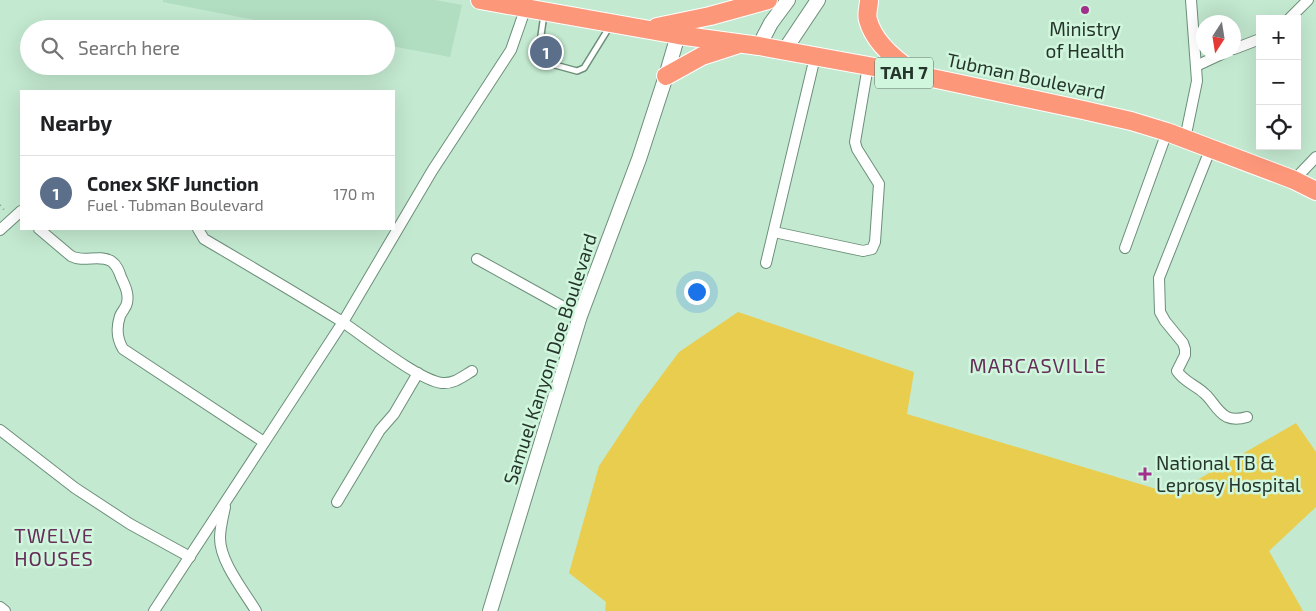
<!DOCTYPE html>
<meta charset="utf-8">
<style>
:root{--surface:#fff;--page:#f6f6f6;--text:#202124;--muted:#757577;--line:#e0e0e0;--accent:#a12f8b}
body{margin:0;font-family:"Exo 2",sans-serif;background:var(--page);color:var(--text)}
.controls{position:absolute;right:15px;top:15px;display:grid;overflow:hidden;border-radius:0px;box-shadow:0 5px 20px #0002}
.controls button{width:45px;height:45px;display:grid;place-items:center;padding:0;border:0;border-bottom:1px solid var(--line);background:var(--surface);color:var(--text);font:25px sans-serif}
.compass{position:absolute;left:1196px;top:15px;width:45px;height:45px;border-radius:50%;background:var(--surface);box-shadow:0 5px 20px #0002;rotate:192deg}
.you{position:absolute;left:696px;top:291px;width:18px;height:18px;margin:-12px;border:4px solid #fff;border-radius:50%;background:#1a73e8;box-shadow:0 0 0 8px #1a73e833}
.badge{display:grid;place-items:center;width:32px;height:32px;border-radius:50%;background:var(--accent);color:#fff;font-size:16px;font-weight:700}
.pin{position:absolute;translate:-50% -50%;border:2px solid #fff;box-shadow:0 1px 5px #0006}
.list{margin:0;padding:0;list-style:none}
h2{display:flex;justify-content:space-between;align-items:center;height:65px;margin:0;padding:0 20px;font-size:21px}
h2 small{font-size:16px;font-weight:400;color:var(--muted)}
.list li{display:grid;grid-template-columns:32px 1fr auto;gap:15px;align-items:center;box-sizing:border-box;height:75px;padding:0 20px;border-top:1px solid var(--line)}
.list b{display:block;font-size:19px;white-space:nowrap}
.list p{margin:0;font-size:16px;white-space:nowrap;color:var(--muted)}
.list em{font-size:16px;font-style:normal;color:var(--muted)}
.icon{flex:none;width:28px;height:28px;fill:none;stroke:currentColor;stroke-width:2;stroke-linecap:round;stroke-linejoin:round}
.map{position:relative;flex:none;width:1316px;height:611px;overflow:hidden}
.search{position:absolute;background:var(--surface);box-shadow:0 5px 20px #0002;left:20px;top:20px;width:375px;height:55px;display:flex;align-items:center;gap:12px;box-sizing:border-box;padding:0 18px;border-radius:28px;color:var(--muted);font-size:19px}
.panel{position:absolute;background:var(--surface);box-shadow:0 5px 20px #0002;left:20px;top:90px;width:375px;height:140px;border-radius:0px}
.map>svg:first-child{display:block}
</style>
<div class="map">
<svg width="1316" height="611" viewBox="0 0 1316 611">
<rect width="100%" height="100%" fill="#c3e9d0"/>
<!-- built -->
<polygon fill="#b1ddc1" points="163,0 435,0 462,5 450,57 386,45 386,29 301,29 163,2"/>
<!-- green -->
<polygon fill="#e9cd4f" points="738,312 914,372 907,414 1173,494 1296,423 1316,452 1316,507 1269,551 1303,611 605,611 606,602 569,573 599,466 638,407 679,352"/>
<g fill="none" stroke-linecap="round" stroke-linejoin="round">
<defs>
<polyline id="lane" points="544,14 538,57 544,62 577,71 584,68 610,26"/>
<g id="street">
<polyline points="1289,19 1308,0"/>
<polyline points="1234,49 1260,39"/>
<polyline points="1196,66 1226,52"/>
<polyline points="1185,139 1197,81 1191,0"/>
<path d="M1210 150 1159 278 1160 312 1165 321 1183 343 1185 349V355L1177 371C1184 382 1196 385 1205 394 1213 401 1217 412 1227 417 1234 420 1240 419 1247 417"/>
<polyline points="1294,180 1316,157"/>
<path d="M39 229 71 256C84 263 98 254 111 261 117 265 119 271 121 277 125 286 129 293 127 303 126 308 122 311 120 316 116 328 117 339 123 349L264 442"/>
<path d="M198 229 204 239C250 266 296 293 341 321 364 336 418 380 442 383 454 384 462 377 472 371"/>
<polyline points="0,230 21,211"/>
<polyline points="774,232 863,251 872,249 875,242 879,184 857,149 855,142 868,66"/>
<polyline points="1125,248 1167,132"/>
<polyline points="477,259 580,316"/>
<polyline points="766,263 815,57"/>
<polyline points="0,430 75,488 130,524 190,557"/>
<polyline points="337,502 380,430 394,414 418,373"/>
<path d="M225 507C223 517 220 528 220 538 220 562 244 591 256 611"/>
<polyline points="0,607 5,611"/>
<polyline points="154,611 343,322 432,171 511,50 527,4"/>
</g>
<g id="secondary">
<polyline points="759,46 771,23 788,0"/>
<polyline points="784,51 818,0"/>
<polyline points="490,611 580,316 639,159 666,76 678,35"/>
</g>
<g id="highway">
<polyline points="480,0 678,35 759,46 918,75 1083,110 1131,121 1167,132 1294,180 1316,191"/>
<path d="M869 0C869 6 866 14 868 20 874 42 893 58 911 70"/>
<polyline points="657,27 710,16 768,0"/>
<polyline points="666,76 702,56 736,45"/>
</g>
</defs>
<!-- lane casing -->
<use href="#lane" stroke="#6c8f79" stroke-width="8"/>
<!-- street casing -->
<use href="#street" stroke="#6c8f79" stroke-width="12"/>
<!-- secondary casing -->
<use href="#secondary" stroke="#6c8f79" stroke-width="16"/>
<!-- highway casing -->
<use href="#highway" stroke="#fff" stroke-width="20"/>
<!-- path -->
<polyline stroke="#87a490" stroke-width="2" stroke-dasharray="1 4" stroke-linecap="butt" points="0,205 5,211"/>
<!-- lane -->
<use href="#lane" stroke="#fff" stroke-width="5"/>
<!-- street -->
<use href="#street" stroke="#fff" stroke-width="10"/>
<!-- secondary -->
<use href="#secondary" stroke="#fff" stroke-width="14"/>
<!-- highway -->
<use href="#highway" stroke="#fd977a" stroke-width="18"/>
</g>
<!-- markers -->
<g fill="#a12f8b" stroke="#d0f6dd" stroke-width="2">
<circle cx="1085" cy="10" r="5"/>
<path d="M1142.5 466.5h5v5h5v5h-5v5h-5v-5h-5v-5h5z"/>
</g>
<g text-anchor="middle" stroke-width="5" stroke-linejoin="round" paint-order="stroke">
<!-- shield labels -->
<rect fill="#d0f6dd" stroke="#596f60" stroke-width="1" x="875" y="57.5" width="58" height="31" rx="4"/>
<g font-size="18" font-weight="bold" fill="#26352b">
<text x="904" y="79">TAH 7</text>
</g>
<!-- poi labels -->
<g font-size="19" fill="#26352b" stroke="#d0f6dd">
<text x="1085" y="36">Ministry<tspan x="1085" dy="22">of Health</tspan></text>
<text x="1156" y="470" text-anchor="start">National TB &amp;<tspan x="1156" dy="22">Leprosy Hospital</tspan></text>
</g>
<!-- street labels -->
<g font-size="19" fill="#26352b" stroke="#d0f6dd">
<text transform="translate(1026 76) rotate(12)" y="7">Tubman Boulevard</text>
<text transform="translate(550 359) rotate(-72)" y="7">Samuel Kanyon Doe Boulevard</text>
</g>
<!-- neighbourhood labels -->
<g font-size="20" letter-spacing="1" fill="#652d58" stroke="#d0f6dd">
<text x="1038" y="373">MARCASVILLE</text>
<text x="54" y="543">TWELVE<tspan x="54" dy="23">HOUSES</tspan></text>
</g>
</g>
</svg>
<div class="controls">
<button>+</button>
<button>−</button>
<button><svg class="icon" aria-label="locate" viewBox="0 0 24 24"><circle cx="12" cy="12" r="6"/><path d="M12 2v4M12 18v4M2 12h4M18 12h4"/></svg></button>
</div>
<svg class="compass" viewBox="-18 -18 36 36"><path d="M0-13l5 13h-10z" fill="#e53935"/><path d="M0 13l5-13h-10z" fill="#757577"/></svg>
<div class="you"></div>
<div class="pin badge" style="left:546px;top:52px;background:#5c6f8a">1</div>
<div class="search"><svg class="icon" aria-label="search" viewBox="0 0 24 24"><circle cx="10" cy="10" r="6"/><path d="M15 15l6 6"/></svg>Search here</div>
<section class="panel">
<h2>Nearby<small></small></h2>
<ul class="list">
<li><span class="badge" style="background:#5c6f8a">1</span><div><b>Conex SKF Junction</b><p>Fuel · Tubman Boulevard</p></div><em>170 m</em></li>
</ul>
</section>
</div>
